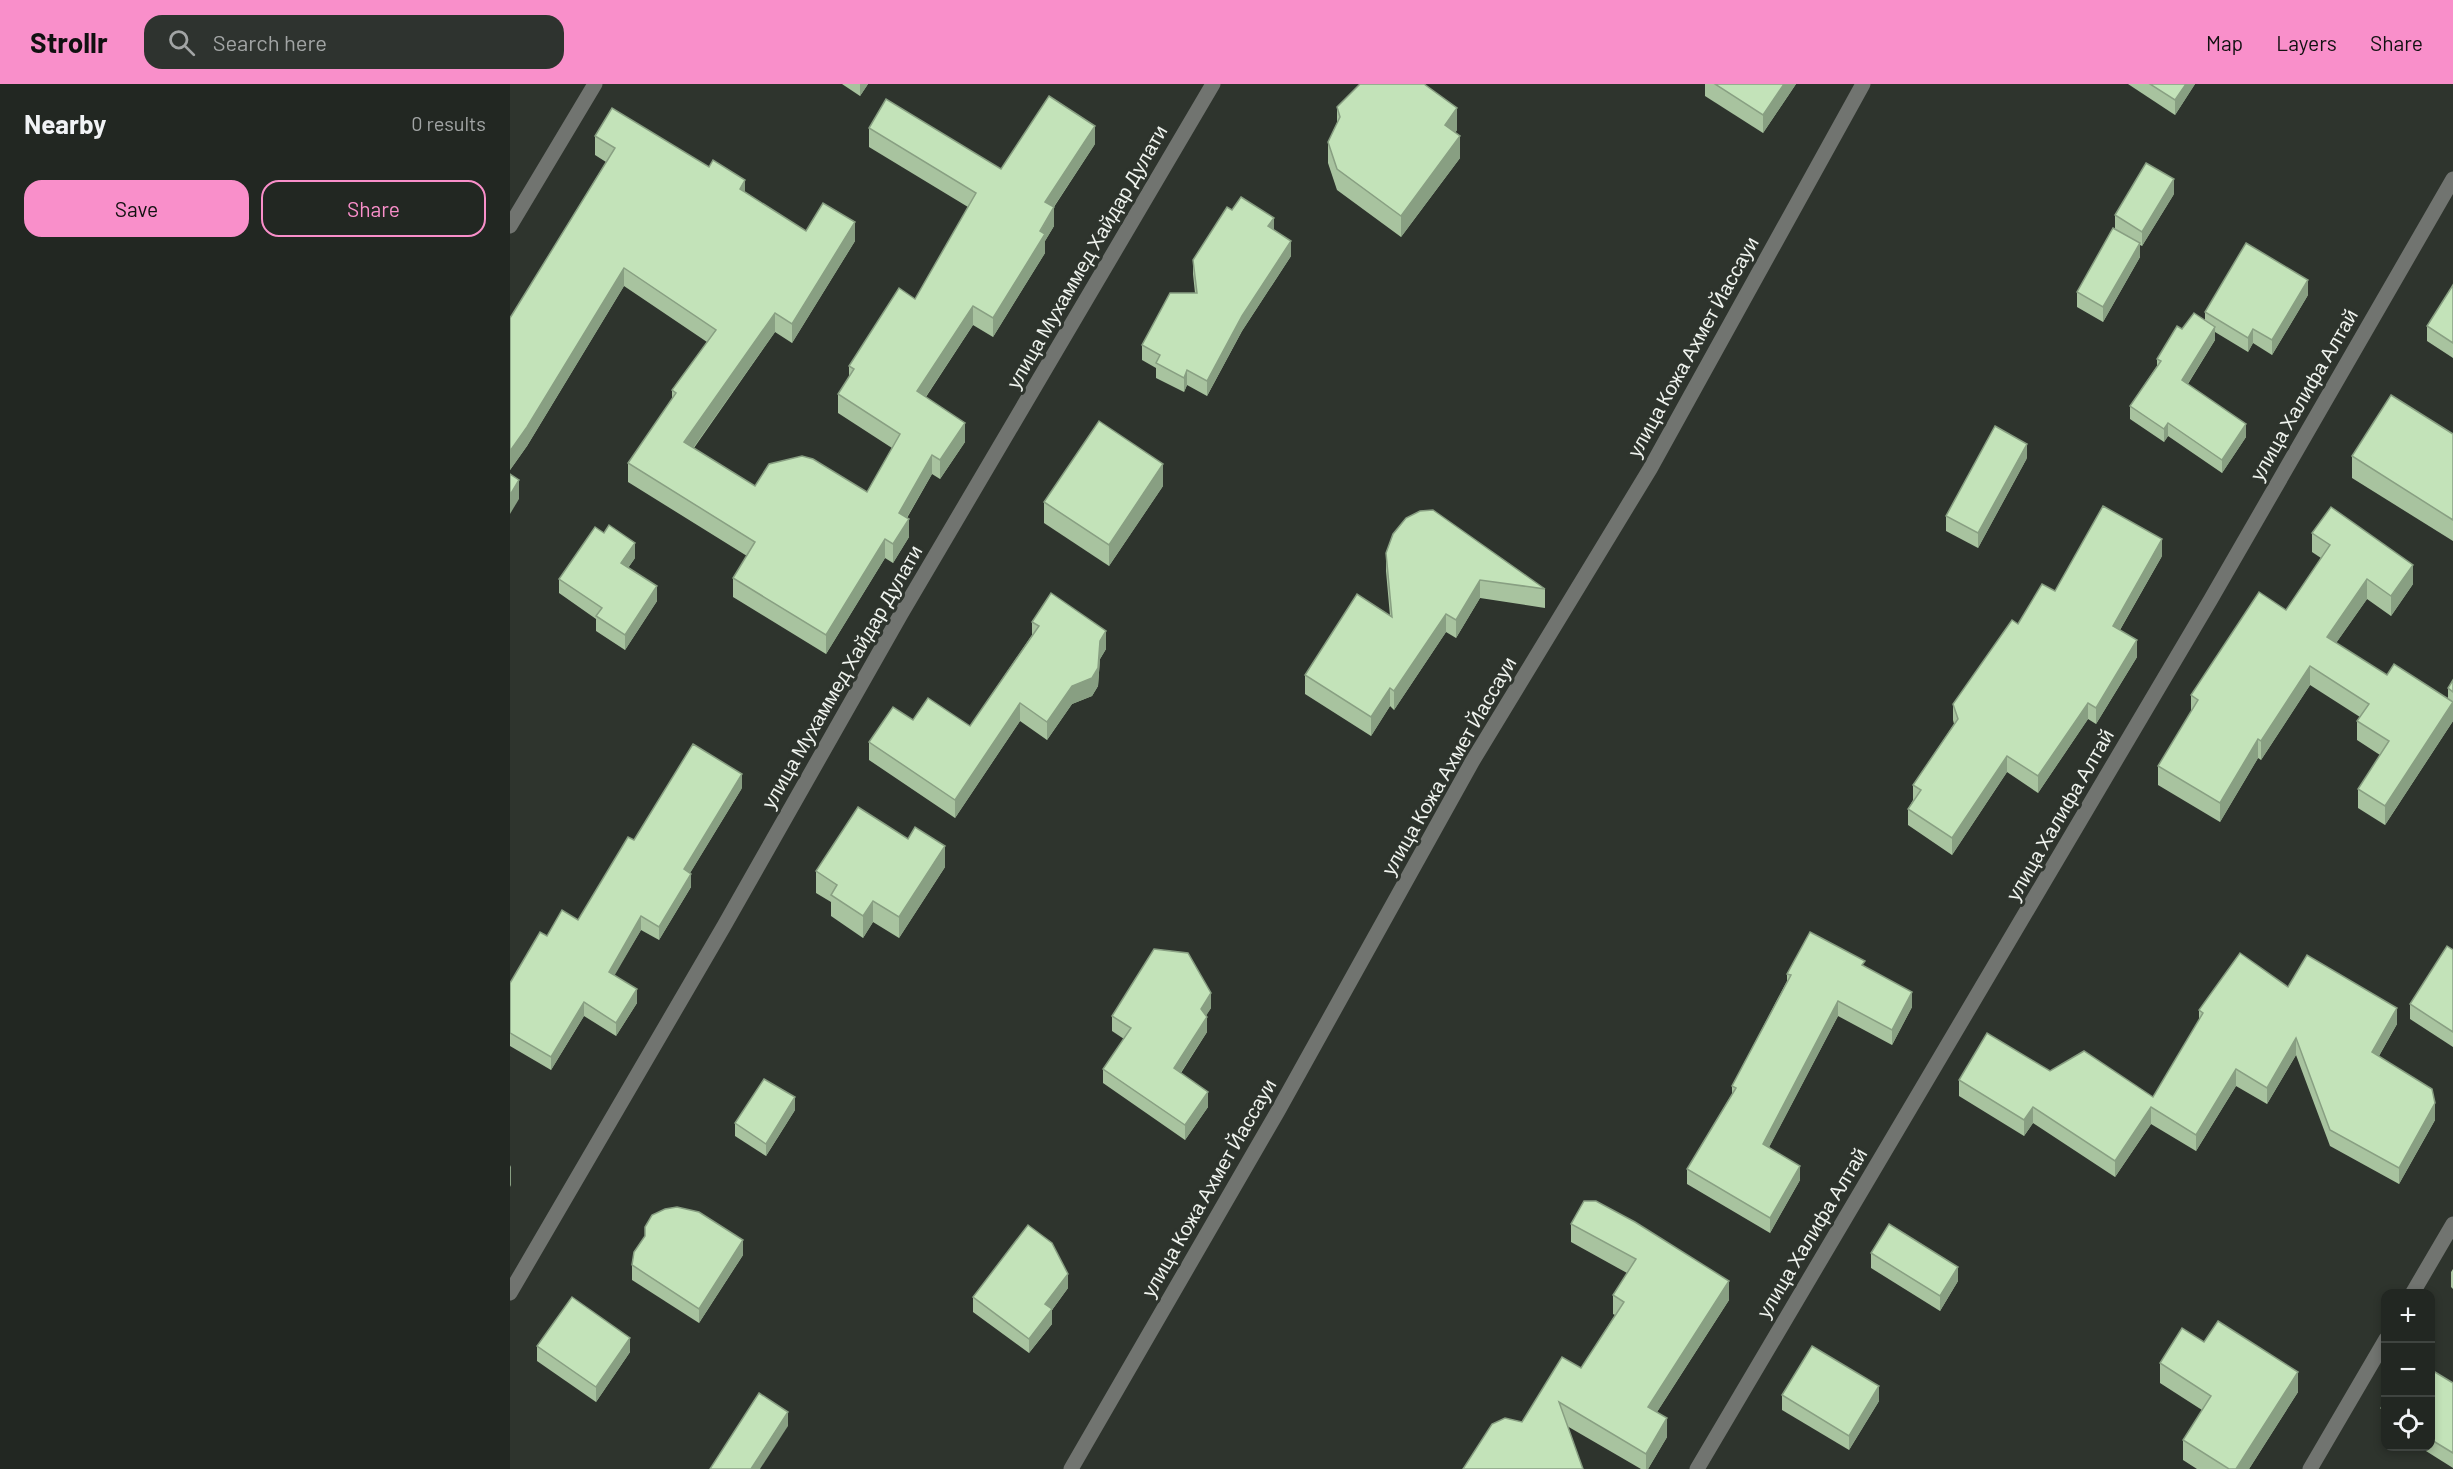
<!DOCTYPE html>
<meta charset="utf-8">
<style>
:root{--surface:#222722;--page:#2e332f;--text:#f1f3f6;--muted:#a2a5a5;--line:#3f4440;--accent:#f98fca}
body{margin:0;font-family:Barlow,sans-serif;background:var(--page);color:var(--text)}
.controls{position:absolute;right:18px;bottom:18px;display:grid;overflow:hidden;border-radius:12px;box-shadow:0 3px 9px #0003}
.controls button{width:54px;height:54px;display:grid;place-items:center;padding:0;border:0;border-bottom:2px solid var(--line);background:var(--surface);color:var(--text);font:30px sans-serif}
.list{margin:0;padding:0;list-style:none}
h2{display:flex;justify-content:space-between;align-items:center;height:78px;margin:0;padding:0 24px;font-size:26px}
h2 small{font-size:20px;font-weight:400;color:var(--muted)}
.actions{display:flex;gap:12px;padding:18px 24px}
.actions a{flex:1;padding:14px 0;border:2px solid var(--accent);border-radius:18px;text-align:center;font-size:21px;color:var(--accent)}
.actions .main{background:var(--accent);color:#111}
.icon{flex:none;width:33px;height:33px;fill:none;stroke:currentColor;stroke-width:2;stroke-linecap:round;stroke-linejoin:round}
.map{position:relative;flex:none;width:1943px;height:1385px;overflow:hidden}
header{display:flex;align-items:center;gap:36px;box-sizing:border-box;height:84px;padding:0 30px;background:var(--accent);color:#111}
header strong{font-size:28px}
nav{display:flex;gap:33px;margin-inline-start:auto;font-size:21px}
.search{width:420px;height:54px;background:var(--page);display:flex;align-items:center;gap:15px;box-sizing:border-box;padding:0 21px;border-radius:18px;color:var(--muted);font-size:22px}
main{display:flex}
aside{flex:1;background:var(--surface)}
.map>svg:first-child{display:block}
</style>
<header>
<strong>Strollr</strong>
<div class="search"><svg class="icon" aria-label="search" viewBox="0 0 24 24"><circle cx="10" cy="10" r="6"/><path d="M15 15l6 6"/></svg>Search here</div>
<nav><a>Map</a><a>Layers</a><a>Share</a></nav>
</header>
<main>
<aside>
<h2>Nearby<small>0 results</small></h2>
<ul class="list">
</ul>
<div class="actions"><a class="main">Save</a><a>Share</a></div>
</aside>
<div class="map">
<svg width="1943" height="1385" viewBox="0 0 1943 1385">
<rect width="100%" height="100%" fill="#2e342d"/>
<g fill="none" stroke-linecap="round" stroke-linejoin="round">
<!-- street -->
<g stroke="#717470" stroke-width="15">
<polyline points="0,142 85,0"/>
<polyline points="0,1209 214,842 391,530 703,0"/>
<polyline points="1902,1210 1943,1140"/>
<polyline points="561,1385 768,1027 962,678 1140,385 1353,0"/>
<polyline points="1187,1385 1701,515 1943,95"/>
<polyline points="1800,1385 1876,1255"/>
</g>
</g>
<!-- wall -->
<g fill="#a8c39f">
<polygon points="332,0 358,0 350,12"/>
<polygon points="1195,0 1286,0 1253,49 1195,12"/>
<polygon points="1618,0 1685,0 1665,31"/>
<polygon points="827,23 947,46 945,49 950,74 891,153 827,106 818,79 818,58 827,39"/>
<polygon points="359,44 491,85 585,60 544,123 544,142 535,157 535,169 483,253 463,241 416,313 455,358 430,395 422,390 397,434 399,453 383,479 375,474 316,570 223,513 223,494 237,472 118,398 118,379 162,315 162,306 197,258 114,202 17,362 0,386 0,234 96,78 85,71 85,52 235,108 296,147 345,157 282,259 265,248 184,364 245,402 357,408 382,364 328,329 328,310 339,293 339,282 405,215 458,123 359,63"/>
<polygon points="1664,110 1632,162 1630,161 1630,173 1593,238 1567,223 1567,208 1605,144 1605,131"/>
<polygon points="722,126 764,146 781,172 732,247 697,312 677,301 674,308 646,294 646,284 632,276 632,261 685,209 683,190 683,176"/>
<polygon points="1943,201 1943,274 1917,257 1917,242"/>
<polygon points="1798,211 1762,271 1743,259 1738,268 1705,248 1705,256 1678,300 1736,353 1712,389 1658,352 1654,358 1620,335 1620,322 1647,282 1647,275 1672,245 1695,236 1695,228"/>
<polygon points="1943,350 1943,457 1842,394 1842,372"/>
<polygon points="1517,374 1468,464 1436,447 1436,432"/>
<polygon points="653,402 599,482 534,439 534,418"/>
<polygon points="1802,449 1903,500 1881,532 1857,515 1826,559 1877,591 1938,614 1938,604 1943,596 1943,637 1875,741 1848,724 1848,705 1870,671 1847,656 1847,637 1850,633 1800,601 1751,676 1748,674 1710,738 1648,701 1648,682 1681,628 1681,611 1776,526 1811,474 1802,468"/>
<polygon points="876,469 1035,505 1035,524 970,514 946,554 936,548 884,626 880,622 861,652 795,610 795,591 880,532 876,487"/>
<polygon points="1652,472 1610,546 1627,573 1586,640 1578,635 1528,709 1497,688 1442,771 1398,741 1398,725 1403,716 1403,701 1444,640 1443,636 1443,620 1508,540 1545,507"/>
<polygon points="125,474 118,484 147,517 115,566 86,547 86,535 49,509 49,495"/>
<polygon points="522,538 596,565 590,575 588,602 582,612 562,620 537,656 510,637 445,734 359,676 359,658 403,636 460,642 522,551"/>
<polygon points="232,704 180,789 181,803 149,856 131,846 104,891 127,919 106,952 74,932 41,986 0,962 0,899 37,852 68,836 124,756"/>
<polygon points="435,783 389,854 363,838 353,854 321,832 321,818 306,809 306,787"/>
<polygon points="1943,866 1943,963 1900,935 1900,920"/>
<polygon points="1355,882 1402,923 1382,961 1328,932 1259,1063 1290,1096 1260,1149 1177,1100 1177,1085 1222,1010 1222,1002 1277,897 1277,890"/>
<polygon points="1778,903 1887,940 1869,972 1925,1036 1889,1100 1820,1062 1786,971 1757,1020 1726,1002 1686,1067 1641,1040 1605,1093 1523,1039 1514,1052 1449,1012 1449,996 1540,987 1643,1013 1689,936 1689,926"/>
<polygon points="701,924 696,931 697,948 671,989 698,1023 675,1056 593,999 593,985 614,955 602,947 602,932"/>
<polygon points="285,1026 256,1072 225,1052 225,1039"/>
<polygon points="1061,1140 1219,1216 1147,1328 1157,1353 1138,1385 1131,1385 1057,1342 1012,1338 1071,1284 1105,1231 1103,1230 1103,1211 1117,1189 1061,1158"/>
<polygon points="1361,1169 1448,1197 1430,1227 1361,1184"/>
<polygon points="233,1171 189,1239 122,1196 122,1181"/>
<polygon points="1943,1185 1943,1205 1941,1203 1941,1188"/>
<polygon points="558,1204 542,1226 542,1240 519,1269 463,1228 463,1213"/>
<polygon points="1694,1258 1788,1308 1739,1385 1687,1385 1673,1376 1673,1356 1692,1326 1650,1299 1650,1279"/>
<polygon points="27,1262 120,1268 86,1318 27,1277"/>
<polygon points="1920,1285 1943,1299 1943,1384 1908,1362 1920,1362"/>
<polygon points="1272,1311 1369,1317 1339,1366 1272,1326"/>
<polygon points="1875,1317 1875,1342 1871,1339 1871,1324"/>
</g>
<!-- shaded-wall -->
<g fill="#889f82">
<polygon points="350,0 358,0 350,12"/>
<polygon points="1274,0 1286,0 1253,49 1253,31"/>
<polygon points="1676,0 1685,0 1665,31 1665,16"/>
<polygon points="947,24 947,46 935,63 935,41"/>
<polygon points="585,42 585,60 535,136 535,118"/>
<polygon points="950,52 950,74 891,153 891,132"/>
<polygon points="1664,95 1664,110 1632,162 1632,148"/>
<polygon points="235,96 235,115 230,105"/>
<polygon points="544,123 544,142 535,157 535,169 483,253 483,234"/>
<polygon points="764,134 764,149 758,142"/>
<polygon points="345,138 345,157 282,259 282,240"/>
<polygon points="781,157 781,172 732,247 697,312 697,297 732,232"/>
<polygon points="1630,159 1630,173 1593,238 1593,223"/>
<polygon points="114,184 114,202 17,362 0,386 0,367"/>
<polygon points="1798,196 1798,211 1762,271 1762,256"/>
<polygon points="463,222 463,241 407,326 407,307"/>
<polygon points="265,229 265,248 174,377 174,358"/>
<polygon points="1705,243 1705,256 1672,309 1672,296"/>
<polygon points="1743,245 1743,259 1738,268 1738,254"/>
<polygon points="677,286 677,301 674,308 674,294"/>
<polygon points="455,339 455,358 430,395 430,376"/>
<polygon points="1658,339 1658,352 1654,358 1654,345"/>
<polygon points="1736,340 1736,353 1712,389 1712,376"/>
<polygon points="1517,360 1517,374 1468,464 1468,449"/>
<polygon points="422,371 422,390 389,447 389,429"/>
<polygon points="653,380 653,402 599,482 599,461"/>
<polygon points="9,396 9,415 0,430 0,411"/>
<polygon points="399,435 399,453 383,479 383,460"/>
<polygon points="375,455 375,474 316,570 316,551"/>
<polygon points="1652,455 1652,472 1603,558 1603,542"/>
<polygon points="125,459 125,474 111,494 111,479"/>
<polygon points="1903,481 1903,500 1881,532 1881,512"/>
<polygon points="1857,495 1857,515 1817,572 1817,553"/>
<polygon points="970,496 970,514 946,554 946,536"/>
<polygon points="147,502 147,517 115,566 115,551"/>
<polygon points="936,530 936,548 884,626 884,607"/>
<polygon points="596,547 596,565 590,575 588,602 582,612 562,620 537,656 537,638 562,602"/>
<polygon points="1627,556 1627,573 1586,640 1586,624"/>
<polygon points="1800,582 1800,601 1751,676 1751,657"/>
<polygon points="880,604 880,622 861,652 861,633"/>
<polygon points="1943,618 1943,637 1875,741 1875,722"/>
<polygon points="510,619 510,637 445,734 445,716"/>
<polygon points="1578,619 1578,635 1528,709 1528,692"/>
<polygon points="1748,655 1748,674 1710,738 1710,719"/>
<polygon points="1497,672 1497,688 1442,771 1442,754"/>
<polygon points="232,690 232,704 174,799 174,785"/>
<polygon points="435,762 435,783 389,854 389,833"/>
<polygon points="181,790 181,803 149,856 149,843"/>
<polygon points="363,817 363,838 353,854 353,832"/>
<polygon points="131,832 131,846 99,901 99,888"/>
<polygon points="127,905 127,919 106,952 106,939"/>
<polygon points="1402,908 1402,923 1382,961 1382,946"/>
<polygon points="701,909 701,924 691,940 691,925"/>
<polygon points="1328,917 1328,932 1253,1075 1253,1060"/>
<polygon points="74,918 74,932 41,986 41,973"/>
<polygon points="1887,924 1887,940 1862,984 1862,968"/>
<polygon points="697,933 697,948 664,999 664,984"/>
<polygon points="1786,954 1786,971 1757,1020 1757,1004"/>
<polygon points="1726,985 1726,1002 1686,1067 1686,1051"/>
<polygon points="698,1008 698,1023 675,1056 675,1041"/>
<polygon points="285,1013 285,1026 256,1072 256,1060"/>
<polygon points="1925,1019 1925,1036 1889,1100 1889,1084"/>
<polygon points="1523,1023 1523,1039 1514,1052 1514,1036"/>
<polygon points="1641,1023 1641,1040 1605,1093 1605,1077"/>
<polygon points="1,1081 1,1101 0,1103 0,1083"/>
<polygon points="1290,1082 1290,1096 1260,1149 1260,1134"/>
<polygon points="233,1156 233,1171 189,1239 189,1225"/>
<polygon points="1448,1183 1448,1197 1430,1227 1430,1212"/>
<polygon points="558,1190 558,1204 542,1226 542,1240 519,1269 519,1255 535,1220"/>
<polygon points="1219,1197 1219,1216 1138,1342 1138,1323"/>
<polygon points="120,1254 120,1268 86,1318 86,1303"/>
<polygon points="1788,1288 1788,1308 1739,1385 1726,1385"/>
<polygon points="1369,1302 1369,1317 1339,1366 1339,1352"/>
<polygon points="278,1328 278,1342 250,1385 241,1385"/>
<polygon points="1157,1334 1157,1353 1138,1385 1136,1385 1136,1370"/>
</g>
<!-- building -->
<g fill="#c3e3b9" stroke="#889f82" stroke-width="1.5">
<polygon points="850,0 914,0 947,24 935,41 950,52 891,132 827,85 818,58 830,33 827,23"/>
<polygon points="1205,0 1274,0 1253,31"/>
<polygon points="1640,0 1676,0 1665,16"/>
<polygon points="539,12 585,42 535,118 544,123 530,147 535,150 483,234 463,222 407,307 455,339 430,376 422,371 389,429 399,435 383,460 375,455 316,551 223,494 245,458 118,379 166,309 162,306 206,246 114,184 17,343 0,367 0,234 105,64 85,52 102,24 199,83 203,76 235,96 230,105 296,147 313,119 345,138 282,240 265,229 174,358 245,402 259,380 292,372 303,375 357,408 390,350 328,310 344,285 339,282 389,204 405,215 466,109 359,44 376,15 491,85"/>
<polygon points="1636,79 1664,95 1632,148 1605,131"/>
<polygon points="731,113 764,134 758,142 781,157 732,232 697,297 677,286 674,294 646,279 650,271 632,261 660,209 687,209 683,176 717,123 722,126"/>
<polygon points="1603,144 1630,159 1593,223 1567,208"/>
<polygon points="1736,159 1798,196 1762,256 1743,245 1738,254 1695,228"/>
<polygon points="1943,201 1943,259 1917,242"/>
<polygon points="1684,229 1705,243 1672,296 1736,340 1712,376 1658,339 1654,345 1620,322 1651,277 1647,275 1667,242 1672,245"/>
<polygon points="1881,311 1943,350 1943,436 1842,372"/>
<polygon points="589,337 653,380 599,461 534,418"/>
<polygon points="1485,342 1517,360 1468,449 1436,432"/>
<polygon points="0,390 9,396 0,411"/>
<polygon points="1593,422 1652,455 1603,542 1627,556 1586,624 1578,619 1528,692 1497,672 1442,754 1398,725 1411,706 1403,701 1448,635 1443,620 1502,536 1508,540 1532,500 1545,507"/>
<polygon points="1821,423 1903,481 1881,512 1857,495 1817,553 1877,591 1884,580 1943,618 1875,722 1848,705 1879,657 1847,637 1859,620 1800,582 1751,657 1748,655 1710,719 1648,682 1688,616 1681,611 1749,508 1776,526 1820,461 1802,449"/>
<polygon points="923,426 1035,505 970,496 946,536 936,530 884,607 880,604 861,633 795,591 847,510 882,533 876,469 883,450 896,434 910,427"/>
<polygon points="99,441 125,459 111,479 147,502 115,551 86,532 92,524 49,495 85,443 94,449"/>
<polygon points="541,509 596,547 590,557 588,584 582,594 562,602 537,638 510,619 445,716 359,658 383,623 403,636 418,614 460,642 529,542 522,538"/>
<polygon points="1943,596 1943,608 1938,604"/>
<polygon points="183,660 232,690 174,785 181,790 149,843 131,832 99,888 127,905 106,939 74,918 41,973 0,949 0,899 30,848 37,852 52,826 68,836 118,753 124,756"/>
<polygon points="348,723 398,755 405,743 435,762 389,833 363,817 353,832 321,811 327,801 306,787"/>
<polygon points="1300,848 1355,877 1352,881 1402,908 1382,946 1328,917 1253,1060 1290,1082 1260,1134 1177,1085 1226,1004 1222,1002 1281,891 1277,890"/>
<polygon points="1937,862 1943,866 1943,948 1900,920"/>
<polygon points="644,865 678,869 701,909 691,925 697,933 664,984 698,1008 675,1041 593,985 621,944 602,932"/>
<polygon points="1730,869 1778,903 1797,871 1887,924 1862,968 1922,1005 1925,1019 1889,1084 1820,1046 1786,954 1757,1004 1726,985 1686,1051 1641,1023 1605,1077 1523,1023 1514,1036 1449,996 1477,949 1540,987 1574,967 1643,1013 1693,929 1689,926"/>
<polygon points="254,995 285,1013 256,1060 225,1039"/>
<polygon points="1074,1117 1086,1117 1125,1138 1219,1197 1138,1323 1157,1334 1136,1370 1049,1318 1073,1385 953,1385 982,1340 995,1334 1012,1338 1052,1273 1071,1284 1114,1218 1103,1211 1126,1175 1061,1140"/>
<polygon points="167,1123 189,1128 233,1156 189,1225 122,1181 124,1168 135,1152 135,1143 142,1131 155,1125"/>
<polygon points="1379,1140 1448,1183 1430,1212 1361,1169"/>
<polygon points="518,1141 542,1159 558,1190 535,1220 542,1225 519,1255 463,1213"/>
<polygon points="62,1213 120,1254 86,1303 27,1262"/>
<polygon points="1708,1237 1788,1288 1726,1385 1719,1385 1673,1356 1701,1312 1650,1279 1672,1244 1694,1258"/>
<polygon points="1302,1262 1369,1302 1339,1352 1272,1311"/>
<polygon points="1920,1285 1943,1299 1943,1369 1920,1355"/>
<polygon points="249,1309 278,1328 241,1385 200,1385"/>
<polygon points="1875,1317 1875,1327 1871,1324"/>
</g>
<g text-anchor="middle" stroke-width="6" stroke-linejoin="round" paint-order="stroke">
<!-- street labels -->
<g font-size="20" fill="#eff3ee" stroke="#2e342d">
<text transform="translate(577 173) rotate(-60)" y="7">улица Мухаммед Хайдар Дулати</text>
<text transform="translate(1183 263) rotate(-61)" y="7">улица Кожа Ахмет Йассауи</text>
<text transform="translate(1794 311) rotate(-60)" y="7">улица Халифа Алтай</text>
<text transform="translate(332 593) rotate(-60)" y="7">улица Мухаммед Хайдар Дулати</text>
<text transform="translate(939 682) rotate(-60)" y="7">улица Кожа Ахмет Йассауи</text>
<text transform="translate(1550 731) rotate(-60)" y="7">улица Халифа Алтай</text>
<text transform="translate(699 1104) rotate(-60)" y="7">улица Кожа Ахмет Йассауи</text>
<text transform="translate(1302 1149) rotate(-59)" y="7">улица Халифа Алтай</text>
</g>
</g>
</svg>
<div class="controls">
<button>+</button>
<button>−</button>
<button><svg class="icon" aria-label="locate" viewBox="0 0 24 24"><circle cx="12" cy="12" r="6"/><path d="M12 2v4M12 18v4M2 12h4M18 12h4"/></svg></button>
</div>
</div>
</main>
